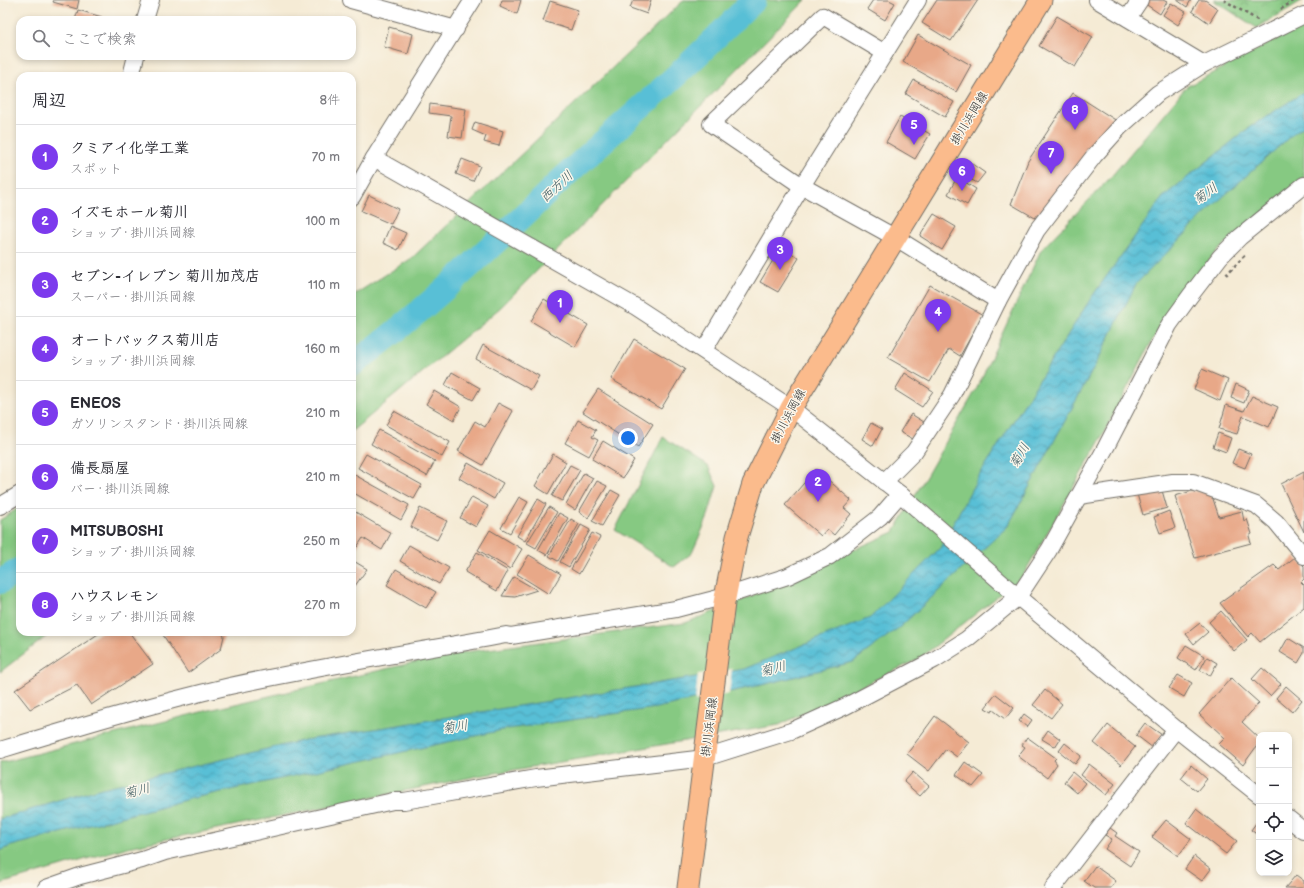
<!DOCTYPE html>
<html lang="ja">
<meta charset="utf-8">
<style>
:root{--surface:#fff;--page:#f2f2f3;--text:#2b2b33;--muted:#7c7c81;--line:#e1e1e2;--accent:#7c3aed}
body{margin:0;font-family:"Balsamiq Sans","Klee One",sans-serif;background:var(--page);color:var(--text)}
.controls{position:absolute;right:12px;bottom:12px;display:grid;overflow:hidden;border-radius:8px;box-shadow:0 2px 6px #0003}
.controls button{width:36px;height:36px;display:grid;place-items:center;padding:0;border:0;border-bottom:1px solid var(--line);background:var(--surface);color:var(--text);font:20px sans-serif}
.you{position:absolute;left:628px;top:438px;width:14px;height:14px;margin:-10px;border:3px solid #fff;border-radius:50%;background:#1a73e8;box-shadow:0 0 0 6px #1a73e833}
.badge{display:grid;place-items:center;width:26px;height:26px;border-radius:50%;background:var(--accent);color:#fff;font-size:13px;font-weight:700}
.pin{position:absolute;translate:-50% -33px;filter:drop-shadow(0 1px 2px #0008)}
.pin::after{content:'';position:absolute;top:21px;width:14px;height:12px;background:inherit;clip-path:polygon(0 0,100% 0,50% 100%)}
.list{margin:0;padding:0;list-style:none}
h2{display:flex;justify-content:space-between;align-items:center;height:52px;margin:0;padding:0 16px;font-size:17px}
h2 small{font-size:13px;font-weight:400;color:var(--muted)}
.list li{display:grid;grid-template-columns:26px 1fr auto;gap:12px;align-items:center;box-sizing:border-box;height:64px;padding:0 16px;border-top:1px solid var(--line)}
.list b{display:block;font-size:15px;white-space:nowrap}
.list p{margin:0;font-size:13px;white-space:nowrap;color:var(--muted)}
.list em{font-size:13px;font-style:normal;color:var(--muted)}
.icon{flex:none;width:22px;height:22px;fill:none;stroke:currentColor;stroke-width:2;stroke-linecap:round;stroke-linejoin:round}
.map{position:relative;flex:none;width:1304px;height:888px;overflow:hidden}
.search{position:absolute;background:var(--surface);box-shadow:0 2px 6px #0003;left:16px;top:16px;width:340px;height:44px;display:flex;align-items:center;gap:10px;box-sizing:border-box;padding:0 14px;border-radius:12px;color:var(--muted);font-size:15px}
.panel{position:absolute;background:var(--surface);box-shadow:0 2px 6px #0003;left:16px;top:72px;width:340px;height:564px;border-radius:12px}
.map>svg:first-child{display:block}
</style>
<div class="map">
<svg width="1304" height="888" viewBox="0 0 1304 888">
<defs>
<pattern id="park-crowns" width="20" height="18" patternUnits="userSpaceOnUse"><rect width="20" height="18" fill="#86c982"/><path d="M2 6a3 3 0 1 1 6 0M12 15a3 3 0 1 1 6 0" fill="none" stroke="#6ea36b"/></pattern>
<pattern id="water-waves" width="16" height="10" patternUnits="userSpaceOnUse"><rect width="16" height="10" fill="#58bfd6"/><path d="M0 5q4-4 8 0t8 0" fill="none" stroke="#499bae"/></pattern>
</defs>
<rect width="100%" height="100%" fill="#fbf7ec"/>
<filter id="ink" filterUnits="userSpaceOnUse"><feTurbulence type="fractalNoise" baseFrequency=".025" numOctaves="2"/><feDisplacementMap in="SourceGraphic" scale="8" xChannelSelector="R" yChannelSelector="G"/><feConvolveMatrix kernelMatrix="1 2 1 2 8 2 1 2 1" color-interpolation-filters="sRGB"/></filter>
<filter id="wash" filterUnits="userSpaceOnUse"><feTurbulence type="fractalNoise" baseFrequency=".012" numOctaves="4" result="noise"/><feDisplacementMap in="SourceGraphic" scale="16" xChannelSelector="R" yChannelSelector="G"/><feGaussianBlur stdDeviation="0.9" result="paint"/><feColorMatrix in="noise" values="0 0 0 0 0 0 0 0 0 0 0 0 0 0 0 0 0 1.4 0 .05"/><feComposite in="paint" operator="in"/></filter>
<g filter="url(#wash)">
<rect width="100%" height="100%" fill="#f5ebd5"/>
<!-- green -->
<g fill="#86c982" stroke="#587a56">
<polygon points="684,0 806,0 501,307 352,431 352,296 412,258"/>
<polygon points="1304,25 1304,178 1215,253 1154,337 1098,444 1022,577 919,659 779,725 478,776 128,847 0,884 0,763 205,711 450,654 685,623 743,600 787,579 894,532 977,388 1041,250 1110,178 1186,87"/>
<polygon points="663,437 708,466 717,486 707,519 692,553 674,567 615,530"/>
<polygon points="20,507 20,632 52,632 0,672 0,520"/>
</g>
<!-- park -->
<polygon fill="url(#park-crowns)" stroke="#587a56" points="1213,0 1303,0 1257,28"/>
<!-- water -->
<polygon fill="url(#water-waves)" stroke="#427580" points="1304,92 1304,126 1295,132 1215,204 1136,284 1098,360 1008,526 901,626 853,662 766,684 656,708 507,729 189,799 11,846 0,851 0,819 102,788 305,740 562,699 744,669 870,618 940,548 977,479 1091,298 1163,197 1250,127"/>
<!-- pier -->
<polygon fill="#f5ebd5" points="732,669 729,694 695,701 698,674"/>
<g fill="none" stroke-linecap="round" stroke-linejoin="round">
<!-- river -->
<g stroke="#58bfd6" stroke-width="24">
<path d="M352 365C428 309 495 243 563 178 602 142 641 108 680 72 705 49 729 24 754 0"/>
<polyline points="0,582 20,569"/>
</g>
</g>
<g id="blocks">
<!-- building -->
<g fill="#e8a888">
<polygon points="54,0 79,0 77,9 53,2"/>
<polygon points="502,0 521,0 517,14 500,6"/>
<polygon points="633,0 651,0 647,14 630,8"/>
<polygon points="873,0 889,0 895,3 885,20 867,9"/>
<polygon points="937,0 978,0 951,41 922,23"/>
<polygon points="1146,0 1163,0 1167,2 1160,14 1144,3"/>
<polygon points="1177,0 1191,0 1187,7"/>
<polygon points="1199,0 1205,0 1218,9 1209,23 1192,11"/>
<polygon points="550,1 578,10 571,30 543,21"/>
<polygon points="1171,3 1186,12 1178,25 1163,15"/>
<polygon points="78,10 102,17 101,20 75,20"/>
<polygon points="1057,16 1093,37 1075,67 1039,46"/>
<polygon points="389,27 413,34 408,54 384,47"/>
<polygon points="918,35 971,65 956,92 903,62"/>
<polygon points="914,80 954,102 945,117 906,94"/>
<polygon points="1073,93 1117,121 1035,218 1011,204 1028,161"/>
<polygon points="430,104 466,109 462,138 448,136 451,116 429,113"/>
<polygon points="900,117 930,134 915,159 886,142"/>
<polygon points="475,122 503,131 499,146 484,142 486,136 472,130"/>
<polygon points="462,159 480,166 473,181 456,174"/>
<polygon points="965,159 985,173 977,183 957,171"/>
<polygon points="957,177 976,189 967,205 948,194"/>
<polygon points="369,195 398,209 391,224 361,211"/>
<polygon points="934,214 956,227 942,250 920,236"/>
<polygon points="390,226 406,233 398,250 383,243"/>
<polygon points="781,247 799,258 778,292 760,282"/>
<polygon points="930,285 983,315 960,356 949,349 930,382 888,358"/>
<polygon points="544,299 588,325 575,347 531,321"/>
<polygon points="634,339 685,369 661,409 611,379"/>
<polygon points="483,345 539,376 531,390 476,359"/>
<polygon points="1202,369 1228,380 1220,401 1194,389"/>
<polygon points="452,372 480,388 473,400 445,385"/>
<polygon points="905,373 933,391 922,407 895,390"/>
<polygon points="1236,384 1249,390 1244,403 1231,398"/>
<polygon points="598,389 653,424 638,447 583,412"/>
<polygon points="434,391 461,407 454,420 426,404"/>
<polygon points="1252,396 1278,407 1269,427 1243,416 1237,434 1219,429 1226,405 1244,411"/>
<polygon points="498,403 513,411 483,465 458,451 475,421 485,427"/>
<polygon points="394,411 450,442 442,457 386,425"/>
<polygon points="911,414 924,422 913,439 900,432"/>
<polygon points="578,420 596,430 592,437 598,440 589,456 565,443"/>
<polygon points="871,423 882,429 873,446 862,439"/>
<polygon points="379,430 435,461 427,476 371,444"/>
<polygon points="1218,433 1231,438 1226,452 1213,447"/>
<polygon points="603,441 634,460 623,478 592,459"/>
<polygon points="1238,449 1251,454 1245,468 1232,463"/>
<polygon points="366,454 422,485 414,499 358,468"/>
<polygon points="553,454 566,462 548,494 535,486"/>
<polygon points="468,463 503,483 494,499 459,478"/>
<polygon points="570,465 580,470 562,501 552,496"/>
<polygon points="816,469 851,500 844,508 851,514 834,535 827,529 821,536 785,505"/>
<polygon points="1304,472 1304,532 1281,484"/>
<polygon points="584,473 593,478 575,510 566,504"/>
<polygon points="353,474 409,505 401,520 352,492"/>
<polygon points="597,481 607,486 588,518 579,512"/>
<polygon points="1161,487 1167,508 1143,515 1137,494"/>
<polygon points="611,490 620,495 602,526 592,521"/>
<polygon points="1192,491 1211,493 1219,517 1242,511 1244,521 1247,519 1252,534 1249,536 1251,543 1195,558 1175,496"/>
<polygon points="472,497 488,506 476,527 460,518"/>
<polygon points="519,497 528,502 510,533 501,528"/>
<polygon points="538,499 546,504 525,541 517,536"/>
<polygon points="549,507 557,512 536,548 527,543"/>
<polygon points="420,508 447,521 437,540 411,527"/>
<polygon points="352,510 391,533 382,550 363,538 357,547 352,544"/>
<polygon points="1169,511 1175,528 1160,533 1154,517"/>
<polygon points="559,513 568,518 547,555 538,550"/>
<polygon points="571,519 579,524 558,561 549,556"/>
<polygon points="581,525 590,530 569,567 560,562"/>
<polygon points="490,530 522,549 510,569 478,550"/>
<polygon points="592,533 600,537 579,574 571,569"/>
<polygon points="409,545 449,568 439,584 400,561"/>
<polygon points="477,552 508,571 497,591 465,572"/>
<polygon points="529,555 561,574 549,594 517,574"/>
<polygon points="1295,557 1304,566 1304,579 1301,582 1304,585 1304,607 1260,642 1252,633 1248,637 1220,603 1274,565 1279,570"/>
<polygon points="352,560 367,569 352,590"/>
<polygon points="396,569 436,592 426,608 387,585"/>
<polygon points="514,577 537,590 515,597 502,596"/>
<polygon points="1221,611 1247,640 1234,651 1209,622"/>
<polygon points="1200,623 1208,632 1194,644 1186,634"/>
<polygon points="101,632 129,632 153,664 91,705 77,685 30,709 15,690"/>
<polygon points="161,632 221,632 224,636 221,649 188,673"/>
<polygon points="1288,638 1304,648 1304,653 1298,663 1280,652"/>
<polygon points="1186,645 1204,656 1196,670 1178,658"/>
<polygon points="1207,657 1217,663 1210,676 1200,670"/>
<polygon points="1262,668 1281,684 1270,696 1252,679"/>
<polygon points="1178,675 1192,683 1184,697 1169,688"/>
<polygon points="1231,678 1259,703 1242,722 1259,738 1259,743 1243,765 1219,744 1225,738 1199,714"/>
<polygon points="1286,686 1302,700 1292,712 1276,698"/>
<polygon points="1045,690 1062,704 1051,718 1033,705"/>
<polygon points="996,694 1014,708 1005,719 993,710 992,712 985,708"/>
<polygon points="1024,714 1032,720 1027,727 1019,721"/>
<polygon points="935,716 969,742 957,757 946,749 929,771 907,754"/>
<polygon points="1145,723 1162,735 1153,748 1136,735"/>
<polygon points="1108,725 1135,747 1121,765 1094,743"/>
<polygon points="1048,730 1060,739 1055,747 1042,739"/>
<polygon points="1027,737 1056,758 1054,760 1057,764 1047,778 1018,756 1025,747 1022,745"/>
<polygon points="1065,743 1081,756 1075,764 1059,751"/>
<polygon points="965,762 983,775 973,787 956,775"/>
<polygon points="1089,764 1115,784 1106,795 1081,775"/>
<polygon points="1191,765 1207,779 1197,791 1181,778"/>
<polygon points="913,772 929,786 920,796 904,782"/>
<polygon points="1072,772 1085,783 1077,793 1064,782"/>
<polygon points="1196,809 1237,841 1226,854 1186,823"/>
<polygon points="1259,819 1259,836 1251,830"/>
<polygon points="1166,820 1191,839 1178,856 1152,837"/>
<polygon points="1110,828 1117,833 1115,836 1139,852 1130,866 1105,849 1112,839 1105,835"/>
<polygon points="1194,856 1211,869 1202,881 1185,869"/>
<polygon points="1095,866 1116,881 1111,888 1094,888 1084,881"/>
<polygon points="1296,875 1304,881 1304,888 1285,888"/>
</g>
</g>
</g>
<g filter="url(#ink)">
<use href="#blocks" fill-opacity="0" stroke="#726e66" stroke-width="1"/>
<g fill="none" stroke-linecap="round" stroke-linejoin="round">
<defs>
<g id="minor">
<polyline points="351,0 456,29"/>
<polyline points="1097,0 1204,64"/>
<polyline points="1128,18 1140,0"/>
<polyline points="145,20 151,0"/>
<polyline points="885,53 823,16 711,124 802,186 896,238 998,301"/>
<polyline points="131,76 136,56"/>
<polyline points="374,158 636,307 791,408 900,494 1018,597 1176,729 1259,795"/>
<polyline points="352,197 374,158 473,0"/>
<polyline points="704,350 802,186 918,0"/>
<polyline points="884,482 914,452 952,395 998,301 1037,230 1094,156 1120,127 1158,93 1204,64 1304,15"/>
<polyline points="1079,496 1173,482 1193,482 1256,505 1276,522 1304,556"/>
<polyline points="0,506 20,494"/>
<path d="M0 750C76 727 152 704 230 686 322 666 414 652 506 635L511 636 676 609 726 596 788 576 830 556 880 517 900 494"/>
<polyline points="1289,819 1304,831"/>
<polyline points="46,888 80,876 142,860 165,852 393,801 404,801 536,778 705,758 791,731 846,706 934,660 967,639 1018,597 1049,550 1106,447 1169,325 1190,296 1220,257 1240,237 1304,185"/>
<polyline points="1053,888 1176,729"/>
</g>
<polyline id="major" points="688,888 724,603 737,537 753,484 791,408 1041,0"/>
</defs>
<!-- minor casing -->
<use href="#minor" stroke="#726e66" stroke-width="18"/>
<!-- major casing -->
<use href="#major" stroke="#726e66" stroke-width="23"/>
<!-- path -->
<g stroke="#726e66" stroke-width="2.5" stroke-dasharray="3 3" stroke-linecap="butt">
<polyline points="1224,0 1259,21"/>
<polyline points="1281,9 1295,0"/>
<polyline points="1226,275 1246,254"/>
</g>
<!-- minor -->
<use href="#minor" stroke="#fff" stroke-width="16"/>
<!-- major -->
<use href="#major" stroke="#fbbb8c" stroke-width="21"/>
</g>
</g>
<g text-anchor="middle" stroke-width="3" stroke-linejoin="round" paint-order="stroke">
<!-- street labels -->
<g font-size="12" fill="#2b2b2b" stroke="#fbf7ec">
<text transform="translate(969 118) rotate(-59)" y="4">掛川浜岡線</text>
<text transform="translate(788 416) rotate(-62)" y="4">掛川浜岡線</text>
<text transform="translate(709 727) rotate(-83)" y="4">掛川浜岡線</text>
</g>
<!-- water labels -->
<g font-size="13" font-style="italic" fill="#38575e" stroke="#fbf7ec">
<text transform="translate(556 186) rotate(-43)" y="5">西方川</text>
<text transform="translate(1205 193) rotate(-36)" y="5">菊川</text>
<text transform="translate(1019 455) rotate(-60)" y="5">菊川</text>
<text transform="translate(773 668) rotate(-14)" y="5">菊川</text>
<text transform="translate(455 726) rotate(-9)" y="5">菊川</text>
<text transform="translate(137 790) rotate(-14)" y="5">菊川</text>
</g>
</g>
</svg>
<div class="controls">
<button>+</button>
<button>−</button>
<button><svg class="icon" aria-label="locate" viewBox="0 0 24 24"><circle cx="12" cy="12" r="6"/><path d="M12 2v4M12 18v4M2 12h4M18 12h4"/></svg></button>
<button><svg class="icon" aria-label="layers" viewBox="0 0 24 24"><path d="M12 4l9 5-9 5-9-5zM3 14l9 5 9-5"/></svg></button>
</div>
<div class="you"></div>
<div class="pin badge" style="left:560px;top:323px">1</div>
<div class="pin badge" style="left:818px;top:502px">2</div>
<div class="pin badge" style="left:780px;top:270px">3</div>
<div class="pin badge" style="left:938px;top:332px">4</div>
<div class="pin badge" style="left:914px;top:145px">5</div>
<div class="pin badge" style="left:962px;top:191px">6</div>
<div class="pin badge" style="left:1051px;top:174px">7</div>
<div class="pin badge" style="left:1075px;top:130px">8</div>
<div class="search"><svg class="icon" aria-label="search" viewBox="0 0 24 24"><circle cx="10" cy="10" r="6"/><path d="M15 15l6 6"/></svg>ここで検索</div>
<section class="panel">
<h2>周辺<small>8件</small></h2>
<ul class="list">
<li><span class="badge">1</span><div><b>クミアイ化学工業</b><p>スポット</p></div><em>70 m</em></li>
<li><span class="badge">2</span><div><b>イズモホール菊川</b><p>ショップ · 掛川浜岡線</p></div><em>100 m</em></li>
<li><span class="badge">3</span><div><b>セブン-イレブン 菊川加茂店</b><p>スーパー · 掛川浜岡線</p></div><em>110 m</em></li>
<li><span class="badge">4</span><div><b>オートバックス菊川店</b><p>ショップ · 掛川浜岡線</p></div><em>160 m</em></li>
<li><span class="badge">5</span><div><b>ENEOS</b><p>ガソリンスタンド · 掛川浜岡線</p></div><em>210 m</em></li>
<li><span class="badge">6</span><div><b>備長扇屋</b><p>バー · 掛川浜岡線</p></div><em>210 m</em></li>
<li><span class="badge">7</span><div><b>MITSUBOSHI</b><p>ショップ · 掛川浜岡線</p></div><em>250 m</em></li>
<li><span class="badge">8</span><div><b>ハウスレモン</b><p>ショップ · 掛川浜岡線</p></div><em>270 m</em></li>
</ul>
</section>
</div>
